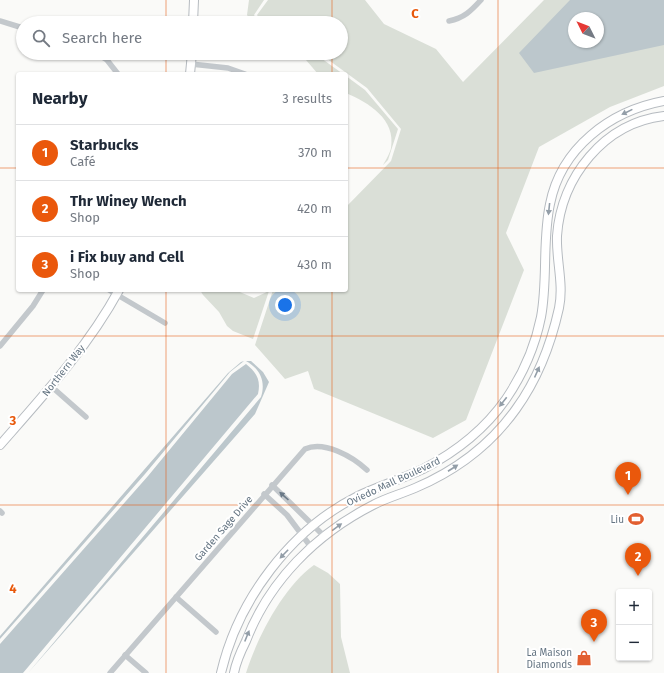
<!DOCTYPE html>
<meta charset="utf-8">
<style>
:root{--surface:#fff;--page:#f2f2f3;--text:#1f2937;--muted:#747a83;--line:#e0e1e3;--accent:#ea580c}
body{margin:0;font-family:"Fira Sans",sans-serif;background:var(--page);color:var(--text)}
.controls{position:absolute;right:12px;bottom:12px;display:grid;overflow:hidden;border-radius:4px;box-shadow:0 1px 3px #0004}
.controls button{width:36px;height:36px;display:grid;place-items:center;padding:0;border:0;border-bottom:1px solid var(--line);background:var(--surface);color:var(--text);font:20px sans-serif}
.compass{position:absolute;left:568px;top:12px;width:36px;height:36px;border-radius:50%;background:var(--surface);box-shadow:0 1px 3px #0004;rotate:312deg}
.you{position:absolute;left:285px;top:305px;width:14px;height:14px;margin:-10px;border:3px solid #fff;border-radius:50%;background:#1a73e8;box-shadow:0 0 0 6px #1a73e833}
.badge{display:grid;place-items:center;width:26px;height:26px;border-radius:50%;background:var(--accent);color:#fff;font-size:13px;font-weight:700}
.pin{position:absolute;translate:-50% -33px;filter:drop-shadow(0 1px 2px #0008)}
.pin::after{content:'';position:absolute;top:21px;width:14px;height:12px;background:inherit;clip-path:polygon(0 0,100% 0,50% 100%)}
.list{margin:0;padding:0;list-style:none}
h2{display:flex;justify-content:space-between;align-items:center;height:52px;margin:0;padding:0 16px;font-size:17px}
h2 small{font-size:13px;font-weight:400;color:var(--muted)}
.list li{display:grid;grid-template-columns:26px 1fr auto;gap:12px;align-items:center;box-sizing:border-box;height:56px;padding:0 16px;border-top:1px solid var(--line)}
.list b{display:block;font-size:15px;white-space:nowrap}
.list p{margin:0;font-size:13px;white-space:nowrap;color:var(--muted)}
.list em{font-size:13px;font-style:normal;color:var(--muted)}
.icon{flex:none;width:22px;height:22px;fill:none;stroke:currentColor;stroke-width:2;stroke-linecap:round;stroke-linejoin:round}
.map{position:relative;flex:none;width:664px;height:673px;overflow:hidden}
.search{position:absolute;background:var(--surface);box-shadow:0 1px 3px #0004;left:16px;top:16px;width:332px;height:44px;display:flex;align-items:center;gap:10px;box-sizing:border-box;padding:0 14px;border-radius:22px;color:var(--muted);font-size:15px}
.panel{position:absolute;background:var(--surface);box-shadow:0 1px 3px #0004;left:16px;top:72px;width:332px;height:220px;border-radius:4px}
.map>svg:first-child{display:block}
</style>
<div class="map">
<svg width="664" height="673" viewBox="0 0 664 673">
<rect width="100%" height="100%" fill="#fafaf8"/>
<!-- green -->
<g fill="#dadfd7" fill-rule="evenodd">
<polygon points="249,0 264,0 254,15 259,23 253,23 247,15"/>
<path d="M268 0H365L384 24 436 49 463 82 544 0H664V86L610 107 539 147 506 233 524 270 466 420 433 438 314 389 308 371 285 379 255 345 273 290H346V207L391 161 401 129 367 88 319 53H341V23H263L257 15ZM574 18H598V42H574Z"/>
<polygon points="300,53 314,53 343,74 318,74"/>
<path d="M346 76 365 90 398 129 388 160 383 165C386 160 390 153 391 148 396 119 369 103 346 93Z"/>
<polygon points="200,290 235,290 254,298 269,291 253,339 233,331 227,326 219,312 203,295"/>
<path d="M314 565 328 573 340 584 341 637 350 673H246C257 638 283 587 314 565Z"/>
</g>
<!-- water -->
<g fill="#bcc7cc" fill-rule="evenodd">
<path d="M570 0H664V45L534 73 519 53ZM574 18H598V42H574Z"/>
<polygon points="244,361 230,372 145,474 0,639 0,636 228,373 241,362"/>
<path d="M246 361H251L263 372 269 382 255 414 28 673 261 397C266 381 260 369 246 361Z"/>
<path d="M246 364C257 373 261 380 258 394L23 673H0V644L148 476 232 374Z"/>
</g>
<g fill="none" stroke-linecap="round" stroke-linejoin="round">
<defs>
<g id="secondary">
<polyline points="193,23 194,0"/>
<polyline points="190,74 192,53"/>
<path d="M0 445C43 396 88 347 119 290"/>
<path d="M221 673C238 600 290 530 358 496 379 486 402 479 423 469 454 453 485 429 506 399 523 374 535 347 541 317 548 280 542 241 550 204 561 148 610 111 664 101"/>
<path d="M234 673C236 662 241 651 246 641 269 581 316 534 373 505 386 498 401 494 415 488 455 471 491 444 516 409 537 380 551 344 559 308 564 284 556 260 557 236 561 177 604 123 664 116"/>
</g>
</defs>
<!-- secondary casing -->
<use href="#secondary" stroke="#b6bbc0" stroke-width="10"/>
<!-- street -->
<g stroke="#c3c8cc" stroke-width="5.5">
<polyline points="0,21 23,28"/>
<path d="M449 21C464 18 471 11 481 0"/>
<polyline points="96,53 107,60 118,74"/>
<polyline points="191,64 228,68 245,74"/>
<polyline points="109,290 165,323"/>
<polyline points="0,346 33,306 43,290"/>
<polyline points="52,387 86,417"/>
<polyline points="272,485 324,536"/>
<polyline points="264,494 287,515 311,547"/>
<polyline points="0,511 2,513"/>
<polyline points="176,597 216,632"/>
<polyline points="125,655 146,673"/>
<path d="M110 673 305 449C324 440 353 457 367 470"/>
</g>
<!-- secondary -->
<use href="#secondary" stroke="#fff" stroke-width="8"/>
</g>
<!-- one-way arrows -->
<defs><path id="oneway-solid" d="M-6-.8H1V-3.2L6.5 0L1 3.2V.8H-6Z"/></defs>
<g fill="#939ea8">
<use href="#oneway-solid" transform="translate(627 112) rotate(154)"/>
<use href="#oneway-solid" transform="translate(549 209) rotate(96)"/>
<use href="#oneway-solid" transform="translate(537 372) rotate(-66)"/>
<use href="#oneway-solid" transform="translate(503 402) rotate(128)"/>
<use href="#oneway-solid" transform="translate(453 468) rotate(-33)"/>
<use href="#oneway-solid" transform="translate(337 527) rotate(-36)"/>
<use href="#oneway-solid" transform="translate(284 554) rotate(134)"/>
<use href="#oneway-solid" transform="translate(247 636) rotate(-68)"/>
</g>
<use fill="#6a7987" href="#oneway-solid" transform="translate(284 496) rotate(-138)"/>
<!-- grid -->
<path fill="none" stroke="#e8590c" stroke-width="1" stroke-opacity="0.55" d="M166 0V23M332 0V23M498 0V673M166 53V74M332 53V74M0 168H18M346 168H664M166 290V673M332 290V673M0 336H664M0 505H664"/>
<!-- icons -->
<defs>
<symbol id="stadium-bare" viewBox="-9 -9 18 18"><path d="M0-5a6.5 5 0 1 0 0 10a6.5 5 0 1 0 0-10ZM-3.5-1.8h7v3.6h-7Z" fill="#e25e2f" stroke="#fff" stroke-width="2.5" paint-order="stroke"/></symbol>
<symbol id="shop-bare" viewBox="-9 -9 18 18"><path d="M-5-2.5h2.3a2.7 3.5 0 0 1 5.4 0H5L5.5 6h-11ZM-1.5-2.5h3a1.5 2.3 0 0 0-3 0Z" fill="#e25e2f" stroke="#fff" stroke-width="2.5" paint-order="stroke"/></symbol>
</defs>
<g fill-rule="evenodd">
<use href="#stadium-bare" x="625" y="508" width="22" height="22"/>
<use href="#shop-bare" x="573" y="647" width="22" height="22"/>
</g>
<g text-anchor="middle" stroke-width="4" stroke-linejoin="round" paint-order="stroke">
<!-- street labels -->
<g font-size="10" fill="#657583" stroke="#fff">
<text transform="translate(63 370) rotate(-52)" y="4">Northern Way</text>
<text transform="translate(393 481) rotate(-25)" y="4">Oviedo Mall Boulevard</text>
<text transform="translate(223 528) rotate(-49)" y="4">Garden Sage Drive</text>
</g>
<!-- poi labels -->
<g font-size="10" fill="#657583" stroke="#fff" text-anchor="end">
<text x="624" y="523">Liu</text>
<text x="572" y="656">La Maison<tspan x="572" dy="12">Diamonds</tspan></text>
</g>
</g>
<g font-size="13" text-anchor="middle" font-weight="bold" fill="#e8590c" stroke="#fff" stroke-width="4" stroke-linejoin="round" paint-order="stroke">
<text x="415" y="18">C</text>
<text x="13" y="425">3</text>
<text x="13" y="593">4</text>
</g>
</svg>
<div class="controls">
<button>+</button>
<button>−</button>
</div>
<svg class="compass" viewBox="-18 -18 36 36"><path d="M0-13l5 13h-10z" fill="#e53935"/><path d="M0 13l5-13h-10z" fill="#747a83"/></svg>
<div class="you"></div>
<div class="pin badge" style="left:628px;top:495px">1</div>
<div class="pin badge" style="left:638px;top:576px">2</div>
<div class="pin badge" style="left:594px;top:642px">3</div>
<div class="search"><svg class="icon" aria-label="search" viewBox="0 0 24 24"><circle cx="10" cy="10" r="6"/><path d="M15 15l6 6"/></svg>Search here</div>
<section class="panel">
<h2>Nearby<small>3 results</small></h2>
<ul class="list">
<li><span class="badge">1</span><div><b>Starbucks</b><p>Café</p></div><em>370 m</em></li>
<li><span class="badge">2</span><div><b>Thr Winey Wench</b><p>Shop</p></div><em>420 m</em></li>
<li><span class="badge">3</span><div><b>i Fix buy and Cell</b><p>Shop</p></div><em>430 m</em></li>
</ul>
</section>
</div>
